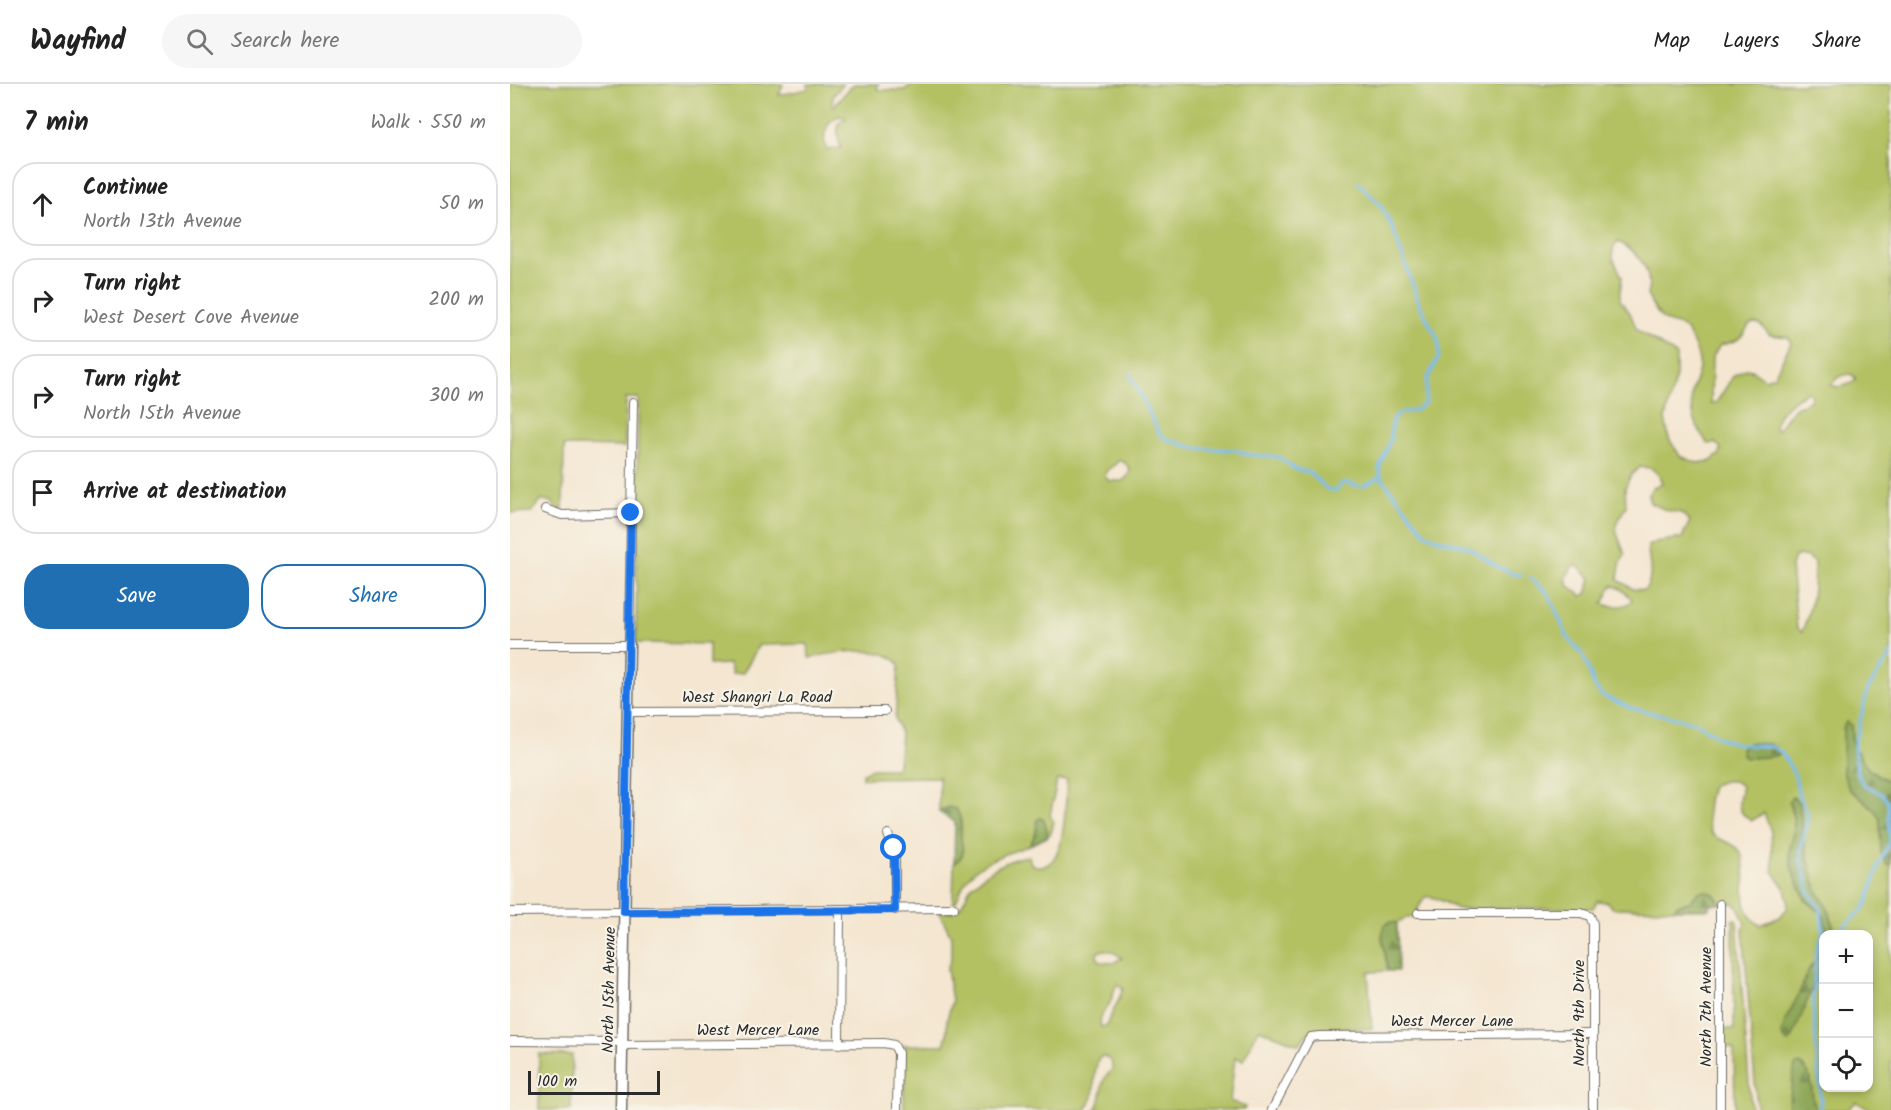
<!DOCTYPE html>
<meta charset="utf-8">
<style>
:root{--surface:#fff;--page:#f6f6f6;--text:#222;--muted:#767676;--line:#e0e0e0;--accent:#1f6fb2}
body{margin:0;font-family:Kalam,sans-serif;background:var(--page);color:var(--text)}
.controls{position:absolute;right:18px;bottom:18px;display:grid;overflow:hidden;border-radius:12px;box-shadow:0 3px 9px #0003}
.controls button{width:54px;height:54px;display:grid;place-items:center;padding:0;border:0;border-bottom:2px solid var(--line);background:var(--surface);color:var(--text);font:30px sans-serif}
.scale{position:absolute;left:18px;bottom:15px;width:132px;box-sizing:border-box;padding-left:6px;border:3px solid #2b2b2b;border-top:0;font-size:16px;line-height:21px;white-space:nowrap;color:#2b2b2b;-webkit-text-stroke:4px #f7f3e8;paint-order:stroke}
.stop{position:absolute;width:18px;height:18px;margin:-14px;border:4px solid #1a73e8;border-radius:50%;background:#fff}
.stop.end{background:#1a73e8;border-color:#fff;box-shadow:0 2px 6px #0008}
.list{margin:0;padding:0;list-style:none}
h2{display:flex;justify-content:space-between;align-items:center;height:78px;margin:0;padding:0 24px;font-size:26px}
h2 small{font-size:20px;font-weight:400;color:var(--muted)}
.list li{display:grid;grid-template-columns:39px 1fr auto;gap:18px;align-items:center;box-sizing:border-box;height:84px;margin:0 12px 12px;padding:0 12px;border:2px solid var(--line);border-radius:24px}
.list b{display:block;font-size:22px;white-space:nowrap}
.list p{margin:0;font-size:20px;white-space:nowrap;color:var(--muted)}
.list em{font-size:20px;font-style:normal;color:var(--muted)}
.actions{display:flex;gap:12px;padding:18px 24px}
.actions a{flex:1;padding:14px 0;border:2px solid var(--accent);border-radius:24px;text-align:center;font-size:21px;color:var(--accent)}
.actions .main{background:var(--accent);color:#fff}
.icon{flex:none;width:33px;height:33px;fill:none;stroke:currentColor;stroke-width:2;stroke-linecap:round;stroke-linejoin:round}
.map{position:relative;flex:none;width:1381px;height:1026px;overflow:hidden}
header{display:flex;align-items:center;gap:36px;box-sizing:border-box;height:84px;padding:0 30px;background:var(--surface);border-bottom:2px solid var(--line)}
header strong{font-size:28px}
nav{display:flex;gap:33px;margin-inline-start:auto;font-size:21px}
.search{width:420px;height:54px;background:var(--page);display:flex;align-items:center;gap:15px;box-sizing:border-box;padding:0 21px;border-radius:33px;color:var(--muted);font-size:22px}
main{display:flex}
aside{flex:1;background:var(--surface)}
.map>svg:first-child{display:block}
</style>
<header>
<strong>Wayfind</strong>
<div class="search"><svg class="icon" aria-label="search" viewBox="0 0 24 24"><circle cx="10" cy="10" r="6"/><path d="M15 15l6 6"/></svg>Search here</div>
<nav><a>Map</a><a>Layers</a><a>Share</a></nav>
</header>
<main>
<aside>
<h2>7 min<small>Walk · 550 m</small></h2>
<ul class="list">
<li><svg class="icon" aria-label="ahead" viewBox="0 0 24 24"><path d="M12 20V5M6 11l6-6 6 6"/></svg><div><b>Continue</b><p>North 13th Avenue</p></div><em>50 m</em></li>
<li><svg class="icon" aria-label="right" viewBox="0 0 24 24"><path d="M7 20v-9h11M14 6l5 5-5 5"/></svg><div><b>Turn right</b><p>West Desert Cove Avenue</p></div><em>200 m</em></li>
<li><svg class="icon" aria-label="right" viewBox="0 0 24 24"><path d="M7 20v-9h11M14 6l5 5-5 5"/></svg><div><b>Turn right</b><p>North 15th Avenue</p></div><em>300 m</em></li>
<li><svg class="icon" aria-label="arrive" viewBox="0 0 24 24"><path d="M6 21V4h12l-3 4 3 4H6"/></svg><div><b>Arrive at destination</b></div></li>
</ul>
<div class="actions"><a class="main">Save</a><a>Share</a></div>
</aside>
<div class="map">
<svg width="1381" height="1026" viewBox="0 0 1381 1026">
<defs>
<pattern id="forest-firs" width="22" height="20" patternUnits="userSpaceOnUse" patternTransform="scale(1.5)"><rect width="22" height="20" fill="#8ea759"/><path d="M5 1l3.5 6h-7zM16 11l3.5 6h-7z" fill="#74884a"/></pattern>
</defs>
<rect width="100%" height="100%" fill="#f7f3e8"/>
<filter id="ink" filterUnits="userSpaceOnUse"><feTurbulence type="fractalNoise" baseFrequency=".0167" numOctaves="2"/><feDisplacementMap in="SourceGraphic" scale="12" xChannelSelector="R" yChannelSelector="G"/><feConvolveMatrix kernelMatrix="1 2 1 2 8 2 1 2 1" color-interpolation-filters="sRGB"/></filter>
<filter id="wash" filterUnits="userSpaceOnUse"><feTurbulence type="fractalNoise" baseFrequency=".008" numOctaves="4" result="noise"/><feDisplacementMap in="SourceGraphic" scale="24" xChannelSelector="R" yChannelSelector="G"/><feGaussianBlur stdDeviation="1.35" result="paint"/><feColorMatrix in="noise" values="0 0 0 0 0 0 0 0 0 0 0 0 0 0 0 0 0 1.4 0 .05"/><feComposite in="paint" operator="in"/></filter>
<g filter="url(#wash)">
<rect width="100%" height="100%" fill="#f4e6d0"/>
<!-- grass -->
<g fill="#b3c163" stroke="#6f7647" stroke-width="1.5" fill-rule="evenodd">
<path d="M0 0H273L269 11 298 5V0H333L323 12 322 21 325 22 326 19 344 0H369L367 4 369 6H394L403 0H1381V699L1358 685 1343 662 1341 641 1333 688 1339 705 1364 725 1370 735 1371 769 1377 781 1381 780V1026H1361L1346 1018 1337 1026H1306L1302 1016 1301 995 1279 1018 1280 1026H1247L1233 846 1235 840 1228 822 1223 819 1211 820 1188 809 1180 818 1167 821 1165 825 1102 824 1097 818 1087 817 1083 824 948 825C938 821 926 811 915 813L907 826V833L895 834 887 839 880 838 872 852 878 887 858 888 862 945C847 945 816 942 803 947 796 949 793 955 790 961L749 945 733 976 725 973 720 1017 735 1023 734 1026H585C597 1011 585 1001 602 986 603 977 601 976 593 972L588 975 585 988 583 1013 576 1026H394V961H434L437 951V936L442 917 437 885 441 875V852L429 828C434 828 442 829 447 826 454 821 456 809 462 802 474 789 501 773 519 772L521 780C558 797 555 716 557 696H547L540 732 544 738 541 749 537 753V746L534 736 530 734 527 736 526 749 520 761C502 768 477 775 463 788 455 796 450 807 446 818L443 819 444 780C457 770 452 767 451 754 450 740 454 738 446 725H433L429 728V693L352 694 353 689 361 685H385L388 681 391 650 385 635 389 581C377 559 320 569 299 574L298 560 249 561 233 589 222 590 219 580 199 581V560L126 559 128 314H116L115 363 54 362 53 426 45 423 41 417H31L22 428 0 429ZM329 32 336 34 329 39C327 48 327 55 331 64L317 66C311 55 316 36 329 32ZM1108 158C1128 166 1144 189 1137 211 1141 220 1150 236 1160 239 1164 241 1169 240 1173 243 1180 249 1185 263 1188 272 1192 285 1185 295 1182 308 1179 326 1187 346 1198 360L1205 359 1211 364 1210 370 1201 377 1187 379 1170 372 1159 355 1155 335 1166 292V271L1127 246 1120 229 1110 216V207L1112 193 1103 174V164ZM1244 239 1250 240 1260 251 1278 253 1281 259 1264 292 1255 295 1242 286 1236 285 1224 291 1206 319 1201 320 1202 274 1210 261C1226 258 1231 256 1239 241ZM1340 290 1345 293V297C1339 301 1328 305 1321 301 1325 294 1332 291 1340 290ZM1297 308 1302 312C1299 321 1293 319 1286 323 1279 327 1274 338 1269 344L1266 346C1261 331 1285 314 1297 308ZM608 377H611L617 381 620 386 618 392 612 397H599C588 386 604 385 608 377ZM1130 383 1141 384 1148 390 1152 399 1142 404 1138 411 1140 419 1156 426 1171 429 1180 437 1172 454 1145 458 1138 462C1138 481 1145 489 1135 506L1123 505 1108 496 1110 481 1115 470 1107 450 1106 441 1116 422 1115 404 1121 391ZM1289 471 1298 473 1304 478C1304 507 1302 522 1292 548L1287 544 1281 482 1285 473ZM1067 481 1081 495 1077 510 1072 512 1059 502 1056 493 1062 483ZM1102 501 1111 505 1121 514 1122 517C1115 523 1101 524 1093 520ZM1214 697H1224L1232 702C1228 719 1225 726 1241 737L1254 729 1261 748 1263 787 1275 805 1278 816 1277 825 1268 834 1250 841C1224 825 1240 796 1232 772 1225 753 1202 760 1199 743 1196 729 1197 714 1203 701ZM1279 718 1290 721 1293 754 1297 771 1307 806 1319 827 1325 850H1358V1004H1314L1313 889 1304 900 1299 911 1289 910 1299 885 1309 872 1316 844 1313 830 1295 816 1279 768 1284 750V736ZM593 866 602 867 612 874 603 879 591 878 587 873V869ZM608 900 613 904C611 913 600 932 596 942L591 943C588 932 595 927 600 919 603 912 603 905 608 900Z"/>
<polygon points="1225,835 1227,838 1241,1026 1225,1026 1224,965 1213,962 1213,945 1224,945 1223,836"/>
<polygon points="29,970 62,971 61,1026 29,1026"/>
</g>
<!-- forest -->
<g fill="url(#forest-firs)" stroke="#5c6942" stroke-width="1.5">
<polygon points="1336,638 1341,641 1343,662 1358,685 1381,699 1381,780 1377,781 1371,769 1370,735 1364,725 1339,705 1333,688 1333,644"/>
<polygon points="1238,659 1259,660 1266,663 1269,671 1259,673 1235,674 1232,671 1231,665"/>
<polygon points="1282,713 1286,715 1290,721 1293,754 1297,771 1307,806 1319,827 1325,850 1315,850 1316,844 1313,830 1296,816 1282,786 1279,768 1284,750 1284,736 1279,718"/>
<path d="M438 723 446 725C454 738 450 741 451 754 452 767 457 770 444 780L445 738 429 728Z"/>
<polygon points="530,734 534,736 537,746 537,753 520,761 526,749 527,736"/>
<polygon points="1194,807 1204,810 1211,820 1200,820 1200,825 1165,825 1167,821 1180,818 1188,808"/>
<polygon points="880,838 887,839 888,887 878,887 872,852 875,841"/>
<polygon points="1313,857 1313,889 1304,900 1282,955 1277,959 1273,954 1272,950 1275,937 1289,910 1299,885 1309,872"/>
<path d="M1290 980C1305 989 1300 1012 1306 1026H1280L1279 1018 1285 982Z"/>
</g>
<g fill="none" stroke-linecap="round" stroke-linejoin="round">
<!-- stream -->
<g stroke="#7abdf0" stroke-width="3">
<polyline points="848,98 870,121 881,140 911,224 928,255 929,272 917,296 915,319 906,326 890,329 882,336 880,357 869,384 871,393 915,449 928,455 958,463 989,484 996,486 1002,490 1011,491"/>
<polyline points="620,290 649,349 656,355 684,364 725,366 740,371 769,373 785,385 800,389 817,405 827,407 830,400 837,399 848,402"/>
<polyline points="853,402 870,393"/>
<polyline points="1020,494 1038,509 1058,554 1073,571 1085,603 1093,612 1121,624 1184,638 1212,655 1228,660 1263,663 1272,669 1285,691 1289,712 1297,729 1297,739 1291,764 1291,777 1299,808 1311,826 1313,849 1306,868 1303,921 1311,1019 1308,1026"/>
<polyline points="1325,850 1353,825 1358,817 1369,780 1380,758 1378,717 1372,710 1353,700 1347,689 1344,661 1358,605 1381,570"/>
</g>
</g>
</g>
<g filter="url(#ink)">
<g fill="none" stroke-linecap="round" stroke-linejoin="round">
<defs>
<g id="minor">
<polyline points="35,425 52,431 121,429"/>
<polyline points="0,561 119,561 123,318"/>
<polyline points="118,628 375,627"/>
<polyline points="378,750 385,772 385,826"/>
<polyline points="0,828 444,824"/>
<polyline points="908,829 1071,829 1080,832 1083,840 1083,1026"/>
<polyline points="0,957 112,958"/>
<polyline points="329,960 330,827"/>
<polyline points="112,961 374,959 384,961 388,969 387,1026"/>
<polyline points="762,1026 798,957 801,953 809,952 1082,950"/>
<polyline points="1210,1026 1210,820"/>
</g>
<polyline id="tertiary" points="111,1026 119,561"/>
</defs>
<!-- minor casing -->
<use href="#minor" stroke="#716c65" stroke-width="10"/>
<!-- tertiary casing -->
<use href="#tertiary" stroke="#716c65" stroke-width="13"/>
<!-- minor -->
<use href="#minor" stroke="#fff" stroke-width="8"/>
<!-- tertiary -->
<use href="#tertiary" stroke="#fff" stroke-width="10"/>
</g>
</g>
<g fill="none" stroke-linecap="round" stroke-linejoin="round" filter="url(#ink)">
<!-- route -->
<polyline stroke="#1a73e8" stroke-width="8" points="121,429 114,828 385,826 384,764"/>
</g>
<g text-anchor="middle" stroke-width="4.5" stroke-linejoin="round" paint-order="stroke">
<!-- street labels -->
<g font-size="16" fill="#2b2b2b" stroke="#f7f3e8">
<text x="247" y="618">West Shangri La Road</text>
<text transform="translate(98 906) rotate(-89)" y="6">North 15th Avenue</text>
<text transform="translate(1195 923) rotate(-90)" y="6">North 7th Avenue</text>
<text transform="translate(1068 929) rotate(-90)" y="6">North 9th Drive</text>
<text x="942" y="942">West Mercer Lane</text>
<text x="248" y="951">West Mercer Lane</text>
</g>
</g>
</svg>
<div class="controls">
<button>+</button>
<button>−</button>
<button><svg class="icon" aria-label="locate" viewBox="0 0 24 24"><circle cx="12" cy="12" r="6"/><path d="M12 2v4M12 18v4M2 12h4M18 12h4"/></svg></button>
</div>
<div class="scale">100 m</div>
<div class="stop" style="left:384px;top:764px"></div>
<div class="stop end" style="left:121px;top:429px"></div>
</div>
</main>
